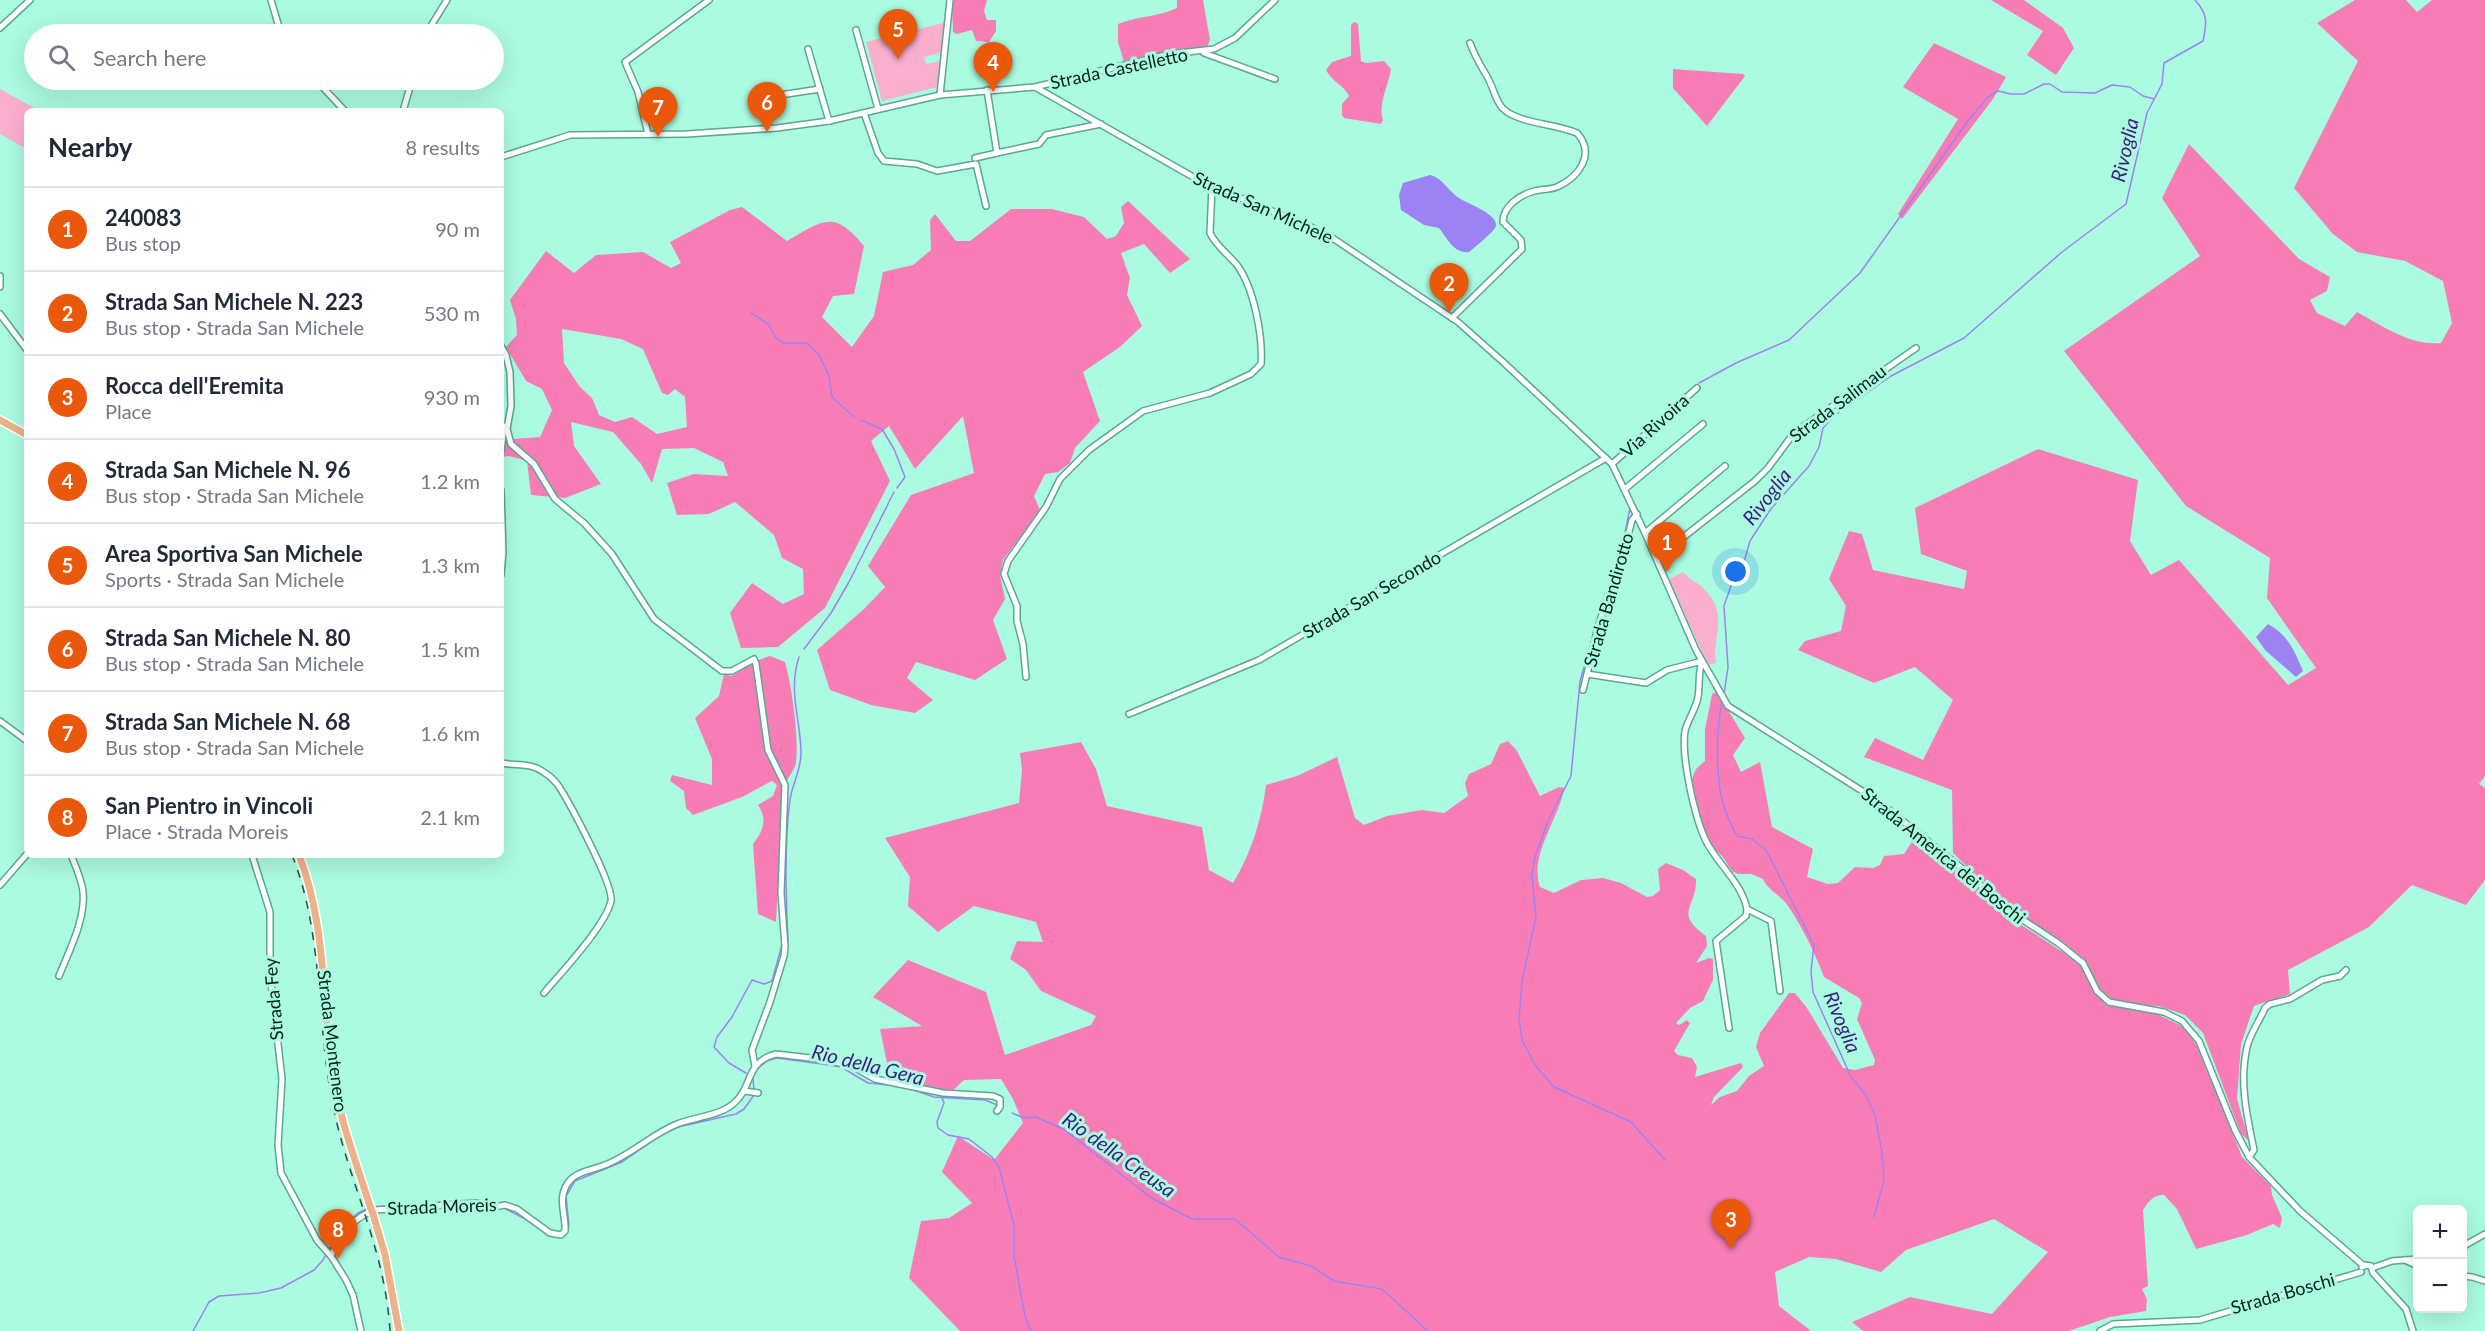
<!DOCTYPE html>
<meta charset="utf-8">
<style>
:root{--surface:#fff;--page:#f6f6f7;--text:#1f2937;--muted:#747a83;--line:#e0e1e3;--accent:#ea580c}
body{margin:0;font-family:Lato,sans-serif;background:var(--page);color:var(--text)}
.controls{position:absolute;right:18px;bottom:18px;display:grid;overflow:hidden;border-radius:9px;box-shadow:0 6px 24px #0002}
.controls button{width:54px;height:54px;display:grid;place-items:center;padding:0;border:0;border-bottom:2px solid var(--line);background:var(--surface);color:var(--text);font:30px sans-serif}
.you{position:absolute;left:1736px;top:572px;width:21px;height:21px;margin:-15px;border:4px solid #fff;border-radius:50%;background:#1a73e8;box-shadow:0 0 0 9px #1a73e833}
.badge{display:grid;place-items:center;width:39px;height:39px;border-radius:50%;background:var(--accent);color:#fff;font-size:20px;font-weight:700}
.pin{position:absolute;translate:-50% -50px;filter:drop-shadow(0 2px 3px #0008)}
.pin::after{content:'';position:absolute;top:32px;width:21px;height:18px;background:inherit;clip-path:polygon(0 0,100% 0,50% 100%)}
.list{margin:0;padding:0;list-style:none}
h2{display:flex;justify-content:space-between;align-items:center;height:78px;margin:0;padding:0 24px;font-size:26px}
h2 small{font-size:20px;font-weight:400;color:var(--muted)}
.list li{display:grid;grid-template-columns:39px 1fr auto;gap:18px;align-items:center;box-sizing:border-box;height:84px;padding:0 24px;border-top:2px solid var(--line)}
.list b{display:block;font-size:22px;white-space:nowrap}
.list p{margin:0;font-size:20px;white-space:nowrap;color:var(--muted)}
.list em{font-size:20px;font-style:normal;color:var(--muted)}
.icon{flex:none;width:33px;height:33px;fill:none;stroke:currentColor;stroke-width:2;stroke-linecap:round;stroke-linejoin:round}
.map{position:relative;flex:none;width:2485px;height:1331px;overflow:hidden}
.search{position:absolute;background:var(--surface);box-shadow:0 6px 24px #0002;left:24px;top:24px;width:480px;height:66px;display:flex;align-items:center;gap:15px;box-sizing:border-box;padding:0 21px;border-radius:33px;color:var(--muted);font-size:22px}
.panel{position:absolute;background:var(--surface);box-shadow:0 6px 24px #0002;left:24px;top:108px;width:480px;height:750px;border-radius:9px}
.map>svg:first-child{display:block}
</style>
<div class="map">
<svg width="2485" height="1331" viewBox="0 0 2485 1331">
<rect width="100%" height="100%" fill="#abfbe1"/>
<!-- green -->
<g fill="#fbafcf">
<polygon points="947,22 944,52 924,57 926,64 941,61 937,87 882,101 866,42"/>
<polygon points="0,89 40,111 27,111 27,149 0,134"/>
<path d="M1683 572C1690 580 1699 583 1705 590 1729 614 1712 636 1716 663L1708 665 1669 579Z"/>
</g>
<!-- forest -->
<g fill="#f87db7" fill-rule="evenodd">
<polygon points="952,0 987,0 984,11 987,20 996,20 996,31 989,42 976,41 972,30 957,34 953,32"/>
<path d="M1177 0H1203L1210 40 1207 47 1201 49 1168 51 1124 62 1118 42V24C1137 16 1158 17 1177 8Z"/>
<polygon points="1991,0 2024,0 2063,28 2074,48 2056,75 2027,55 2043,31"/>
<path d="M2355 0H2406L2417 12 2432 0H2485V776L2479 784 2485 788V880L2466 905 2412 885 2369 927 2288 970 2290 994 2254 1006 2241 1044 2237 1099 2249 1141 2241 1134 2203 1033 2185 1015 2159 1006 2132 1005 2112 999 2097 986 2081 958 2069 947 2005 904 1953 853 1952 790 1864 757 1875 738 1923 760 1953 700 1915 667 1874 683 1798 650 1805 641 1841 631 1846 606 1829 579 1849 531 1862 534 1873 570 1964 589 1967 571 1921 554 1915 508 2038 449 2138 480 2130 541 2151 575 2179 560 2288 685 2316 668 2267 598 2270 558 2186 506 2064 351 2200 256 2162 198 2189 144 2299 259 2330 277 2327 291 2310 300 2317 313 2345 326 2357 312C2383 326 2410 346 2441 343L2452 323 2443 281 2405 261 2357 252 2333 234 2294 188 2358 61 2317 23Z"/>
<path d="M1354 22 1358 24 1361 61 1366 63 1384 61 1391 69C1388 87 1378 104 1383 120L1381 124 1344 118 1342 115V104L1349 96C1345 86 1331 81 1326 70L1332 62 1351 56V25Z"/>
<polygon points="1934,43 2006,77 1993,99 1902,219 1898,214 1958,119 1903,87"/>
<polygon points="1673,69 1743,74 1745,76 1707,126 1673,88"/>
<path d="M1128 201 1190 259 1170 273 1144 244 1121 253 1130 278 1127 295 1142 326 1120 347 1083 372 1100 421 1075 448 1070 463 1058 472 1045 474 1034 496 1040 510 1003 560 1000 575 1005 599 993 620 1007 659 975 680 916 662 907 678 933 700 915 713 871 705 830 690 817 650 864 609 885 587 868 566 911 495 974 473 963 416 915 469 889 426 871 441 890 481 825 608 778 647 741 648 730 613 752 583 783 604 804 594 803 569 782 558 774 535 735 502 709 514 677 515 667 483 694 474 728 476 723 462 694 448 662 449 652 483 641 464 613 432 571 422 574 446 601 484 565 498 531 495 527 461 509 456 501 457V440L540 437 552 410 542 389 526 381 506 347 517 335 516 319 510 300 546 251 574 273 596 255 643 252 671 268 681 263 670 242 730 210 742 207 787 241C823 220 834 209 864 246L854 294 833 296 822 317 852 347 874 316 883 272 913 265 931 250 930 220 935 214 956 241H970L1011 209H1052L1084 217 1107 239 1116 236 1124 223 1121 207ZM562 329 621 339 643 349 662 393 668 395 675 389 685 397 687 427 657 434 632 417 615 422 599 415 592 398 580 387 564 363Z"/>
<path d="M770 656 785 662C792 688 799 736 796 762 795 770 786 780 783 788L776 922 758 914 753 844C763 832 768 819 758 805L773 796 777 785 772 781 742 797 693 815 686 808 684 791 670 781 672 775 712 785V759L695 718 719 696 724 674 731 676C745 669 756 660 770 656Z"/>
<path d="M1717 692 1745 738 1733 755 1741 772 1760 762 1772 827 1813 849 1807 877 1828 884 1838 883 1855 867 1873 868 1880 865 1884 856 1904 854 1915 837 1967 876 1999 910 2070 957 2082 967 2092 989 2105 1004 2159 1015 2184 1027 2204 1056 2242 1157 2271 1186 2272 1195 2282 1218 2280 1228 2273 1224 2247 1235 2196 1249 2177 1209 2164 1195C2153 1195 2149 1201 2143 1210L2148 1286 2142 1289 2147 1299 2146 1311 2110 1317 2069 1331H1863L1852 1322 1910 1297 1992 1314 2048 1252 1994 1219 1906 1250 1881 1272 1836 1259 1809 1257 1775 1272 1779 1306 1811 1331H960L909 1278 921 1221 949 1218 972 1203 942 1172 958 1136 994 1160 1023 1123 1013 1099 1001 1079 964 1080 951 1092 890 1078 880 1029 922 1026 873 997 908 960 986 992 1005 1055 1091 1025 1096 1016 1041 991 1026 970 1010 959 1017 941 1043 942 1036 922 974 906 938 932 908 906 910 877 885 838 1019 803 1022 770 1020 753 1081 742 1096 769 1107 806 1202 827 1209 870 1233 883C1251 854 1262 818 1266 785L1297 776 1337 757 1355 818 1364 825 1387 816 1422 810 1444 813 1468 796 1465 783 1469 774 1491 764 1500 744 1508 741 1517 751 1540 796 1559 787 1564 788C1559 820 1529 853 1540 887L1554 893 1581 880 1603 878 1621 883 1647 897 1653 896 1660 890 1658 869 1666 863 1683 870 1696 879C1697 908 1673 912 1706 936L1707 946 1696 963 1709 958 1713 959V980L1703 1001 1690 1008 1676 1023 1679 1025 1687 1020 1690 1023 1674 1051 1678 1055 1692 1058 1697 1067 1695 1077 1741 1063 1743 1067 1714 1097 1711 1105 1720 1097 1737 1091 1749 1076 1764 1066 1756 1047 1760 1033 1789 993H1795L1807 1008 1843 1068 1855 1070 1874 1065 1875 1060 1857 1019 1862 1003 1859 998 1824 977C1817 957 1798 918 1785 902 1777 893 1768 890 1763 879L1751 874H1738L1732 871 1722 856 1710 845 1695 802 1692 779 1696 769 1705 761V730L1712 694Z"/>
</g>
<!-- water -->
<g fill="#9d82f3">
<path d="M1430 175C1443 178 1449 192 1459 198 1468 204 1498 214 1496 226 1495 231 1475 247 1469 252 1454 254 1447 238 1439 228L1424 225 1401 210 1399 195 1403 183Z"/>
<path d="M2268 624C2288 635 2294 650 2303 671L2296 677 2265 650 2256 637Z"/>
</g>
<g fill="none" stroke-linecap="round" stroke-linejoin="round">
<!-- stream -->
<g stroke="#9d82f3" stroke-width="1.5">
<polyline points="751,313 768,324 776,338 784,343 807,343 819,355 829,376 832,397 854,417"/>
<polyline points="1699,383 1736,363 1789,340 1860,273 1968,121 1988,97 1998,91 2011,94 2024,94 2044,84 2050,84 2062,92 2095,93 2112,85 2130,87 2143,96 2154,99"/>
<polyline points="861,420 882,429 894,449 905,477 897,488"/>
<polyline points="1625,533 1630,508"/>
<polyline points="1600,612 1619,560"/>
<polyline points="1593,637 1580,681 1571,776 1548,821 1535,857 1532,875 1536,917 1522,981 1519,1018 1522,1040 1535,1065 1554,1087 1631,1122 1665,1160"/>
<polyline points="804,649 831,613 849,582 894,492"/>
<path d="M1724 694 1728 667 1724 606 1732 583 1740 576 1750 541 1770 510 1809 466 1819 447 1823 428 1834 416 1891 376 1964 338 2062 252 2126 204 2147 113 2162 84 2164 63 2203 41C2207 23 2208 14 2195 0"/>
<path d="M1722 702C1716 732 1715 781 1725 810 1728 819 1733 828 1737 836L1752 839 1766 850 1814 945 1811 971 1813 992 1851 1077 1866 1095 1875 1115 1882 1153 1884 1180 1874 1217"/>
<path d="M788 942C786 896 784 846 790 800 792 784 802 769 801 751 800 717 788 691 799 657"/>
<polyline points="757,1069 767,1061 777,1058 822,1064 841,1067 868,1083 898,1086"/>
<polyline points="746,1073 729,1063 714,1047 717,1037 732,1017 752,980 764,984 772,981 782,945"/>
<polyline points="753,1078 754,1091"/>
<polyline points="914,1090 934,1097 985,1100 997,1105"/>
<polyline points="942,1098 944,1103 937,1122 938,1128 948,1135 969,1139 992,1157 999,1167 1014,1225 1014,1256 1025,1316 1031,1331"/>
<polyline points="1012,1113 1024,1118 1036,1117 1065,1130 1150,1197 1192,1219 1235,1219 1279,1257 1311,1266 1334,1281 1382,1289 1428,1331"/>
<polyline points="373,1207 480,1200 496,1205"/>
<polyline points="504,1208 531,1222"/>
<polyline points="550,1235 560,1237"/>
<polyline points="564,1235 569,1226 566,1196 575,1181 622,1162 661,1135 678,1127 736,1114 744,1109 754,1095"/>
<polyline points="193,1331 209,1302 219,1296 259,1293 281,1288 314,1270 323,1260 340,1229 358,1213 369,1208"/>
</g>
<defs>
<g id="minor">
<polyline points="271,0 281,34"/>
<polyline points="0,28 30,0"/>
<polyline points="856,30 878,109"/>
<polyline points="426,34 447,0"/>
<polyline points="808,49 829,121"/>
<polyline points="1204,53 1275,79"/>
<polyline points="316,80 345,111"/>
<polyline points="1035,87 1170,54 1214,49 1235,38 1275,0"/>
<polyline points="987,90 997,153 1039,144 1046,135 1101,124"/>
<polyline points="756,95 780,95 820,89"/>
<polyline points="940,95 950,0"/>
<polyline points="403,111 412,80"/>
<polyline points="864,113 878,153 884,161 917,164 937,171 976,164 986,206"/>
<polyline points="648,134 638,92 625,62 709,0"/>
<polyline points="501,157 570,135 687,134 777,128 829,121 940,95 1035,87 1202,182 1313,228 1334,239 1458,322 1502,361 1612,464 1645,533 1696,650 1728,706 1878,801 1968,873 2002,906 2058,943 2083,963 2097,991 2109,1002 2164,1012 2182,1021 2199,1041 2235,1130 2249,1157 2300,1211 2364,1266"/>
<polyline points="975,158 997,153"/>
<polyline points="0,276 0,287"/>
<polyline points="0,314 27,350"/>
<path d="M1452 318 1522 249 1521 240 1503 222C1503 206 1520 195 1534 191 1541 189 1549 190 1557 187 1579 177 1596 154 1577 133 1560 126 1543 125 1526 120 1491 110 1500 97 1485 73 1479 63 1474 54 1470 43"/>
<polyline points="501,346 506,355 510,372 511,406 507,429 511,444 534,464 555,499 584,523 612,554 654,619 722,671 732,671 754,659 756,664 768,750 785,785 781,893 785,947 784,956 770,1002 752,1050 755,1066"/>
<polyline points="501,451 504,426"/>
<polyline points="1612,464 1697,388"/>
<polyline points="1625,489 1703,424"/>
<polyline points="501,490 503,552 501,575"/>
<path d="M1637 514 1632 520 1620 567 1609 593 1598 627 1587 674 1646 683 1667 670 1702 661C1698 672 1700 685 1698 697 1696 709 1688 719 1685 731 1681 757 1695 820 1707 843 1719 865 1742 884 1747 909L1746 916 1716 941 1729 1028"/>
<polyline points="1645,533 1725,466"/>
<polyline points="1655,555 1667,550 1755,481 1768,468 1794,433 1916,348"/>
<path d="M1026 677 1023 644 1017 621V606L1004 574 1008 561 1046 507 1060 479 1089 450 1143 411 1210 393 1251 374 1261 364C1263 336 1254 288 1237 265 1228 254 1216 246 1210 233L1212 186"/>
<polyline points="1583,690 1587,674"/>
<polyline points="1129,714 1259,660 1606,458"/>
<polyline points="0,721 27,741"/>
<path d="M501 763C517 766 531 762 545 773 550 776 554 780 558 785 569 802 614 885 611 901 606 925 561 973 544 993"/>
<polyline points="252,855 270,912 270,974 282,1079 278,1145 281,1173 317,1240 331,1256 346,1280 353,1295 361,1331"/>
<polyline points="0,885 27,854"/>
<polyline points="1747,909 1771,921 1780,991"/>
<path d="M59 976C69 951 86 919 83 891 81 878 76 867 71 855"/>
<polyline points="745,1091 758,1093"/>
<path d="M2249 1157 2254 1150C2247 1116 2239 1082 2247 1047 2250 1034 2260 1020 2265 1008L2270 1004 2290 999 2322 980 2340 976 2346 970"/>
<polyline points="2462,1247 2485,1234"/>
<path d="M331 1256C340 1236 353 1217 375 1210L475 1203 494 1207 505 1205 517 1209 550 1233 561 1235 565 1231C566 1215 558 1201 566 1186 573 1172 589 1171 602 1166 629 1157 650 1135 677 1124 695 1117 719 1116 733 1104 754 1087 744 1062 776 1054L827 1060 852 1066 875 1079 943 1093 993 1096 1000 1099V1107L997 1111"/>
<polyline points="2405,1260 2418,1266"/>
<polyline points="2362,1267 2365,1265 2371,1266 2373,1273 2406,1309 2413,1331"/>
<polyline points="2372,1268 2392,1261 2418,1259"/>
<polyline points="2462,1276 2472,1277 2485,1281"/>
<polyline points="2100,1331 2113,1324 2200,1320 2361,1272"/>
</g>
<g id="major">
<polyline points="0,420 27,435"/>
<path d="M299 855C326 924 322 998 332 1071 339 1117 355 1159 369 1203"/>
<polyline points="373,1214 385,1255 399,1331"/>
</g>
</defs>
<!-- minor casing -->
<use href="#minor" stroke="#5aa891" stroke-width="8"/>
<!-- major casing -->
<use href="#major" stroke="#fff" stroke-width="10"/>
<!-- minor -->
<use href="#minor" stroke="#fff" stroke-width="5"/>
<!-- major -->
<use href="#major" stroke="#ecb28a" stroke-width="7"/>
<!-- rail -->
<path stroke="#244f43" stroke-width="1.5" stroke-dasharray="8 8" stroke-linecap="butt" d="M292 855C324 935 316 1023 333 1106 349 1184 385 1248 390 1331"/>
<defs>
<polyline id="major-bridge" points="369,1203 373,1214"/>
</defs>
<!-- major-bridge casing -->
<use href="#major-bridge" stroke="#fff" stroke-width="10" stroke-linecap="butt"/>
<!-- major-bridge -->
<use href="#major-bridge" stroke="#ecb28a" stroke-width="7"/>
</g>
<g text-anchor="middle" stroke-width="6" stroke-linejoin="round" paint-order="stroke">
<!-- street labels -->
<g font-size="18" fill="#01231b" stroke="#abfbe1">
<text transform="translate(1119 69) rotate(-12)" y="6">Strada Castelletto</text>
<text transform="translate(1263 208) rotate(24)" y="6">Strada San Michele</text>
<text transform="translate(1838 404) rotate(-37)" y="6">Strada Salimau</text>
<text transform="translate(1655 426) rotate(-42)" y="6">Via Rivoira</text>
<text transform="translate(1372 595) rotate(-30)" y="6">Strada San Secondo</text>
<text transform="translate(1609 600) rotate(-74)" y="6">Strada Bandirotto</text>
<text transform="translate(1943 856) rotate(39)" y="6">Strada America dei Boschi</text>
<text transform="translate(274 999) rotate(-95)" y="6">Strada Fey</text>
<text transform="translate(332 1041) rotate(83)" y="6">Strada Montenero</text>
<text transform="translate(442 1207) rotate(-2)" y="6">Strada Moreis</text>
<text transform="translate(2283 1294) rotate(-16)" y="6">Strada Boschi</text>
</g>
<!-- water labels -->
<g font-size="20" font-style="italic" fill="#3d1a7d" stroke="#abfbe1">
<text transform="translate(2125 150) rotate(-77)" y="7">Rivoglia</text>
<text transform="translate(1767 497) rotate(-52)" y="7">Rivoglia</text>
<text transform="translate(1842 1022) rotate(67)" y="7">Rivoglia</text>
<text transform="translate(868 1065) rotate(14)" y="7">Rio della Gera</text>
<text transform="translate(1119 1155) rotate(35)" y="7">Rio della Creusa</text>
</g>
</g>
</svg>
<div class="controls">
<button>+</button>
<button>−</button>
</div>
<div class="you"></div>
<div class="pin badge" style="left:1667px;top:572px">1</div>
<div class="pin badge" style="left:1449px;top:313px">2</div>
<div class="pin badge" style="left:1731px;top:1249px">3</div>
<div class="pin badge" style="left:993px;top:92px">4</div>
<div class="pin badge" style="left:898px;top:59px">5</div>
<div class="pin badge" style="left:767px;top:132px">6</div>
<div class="pin badge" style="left:658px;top:137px">7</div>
<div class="pin badge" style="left:338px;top:1259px">8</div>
<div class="search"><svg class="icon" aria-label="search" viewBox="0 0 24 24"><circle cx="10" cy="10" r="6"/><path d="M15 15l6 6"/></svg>Search here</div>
<section class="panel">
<h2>Nearby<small>8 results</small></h2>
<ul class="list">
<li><span class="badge">1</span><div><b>240083</b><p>Bus stop</p></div><em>90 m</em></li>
<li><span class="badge">2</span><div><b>Strada San Michele N. 223</b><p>Bus stop · Strada San Michele</p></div><em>530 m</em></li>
<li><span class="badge">3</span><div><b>Rocca dell'Eremita</b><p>Place</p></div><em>930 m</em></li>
<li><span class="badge">4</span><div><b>Strada San Michele N. 96</b><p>Bus stop · Strada San Michele</p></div><em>1.2 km</em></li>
<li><span class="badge">5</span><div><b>Area Sportiva San Michele</b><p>Sports · Strada San Michele</p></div><em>1.3 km</em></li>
<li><span class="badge">6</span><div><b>Strada San Michele N. 80</b><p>Bus stop · Strada San Michele</p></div><em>1.5 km</em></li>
<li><span class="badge">7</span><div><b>Strada San Michele N. 68</b><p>Bus stop · Strada San Michele</p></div><em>1.6 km</em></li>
<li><span class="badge">8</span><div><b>San Pientro in Vincoli</b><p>Place · Strada Moreis</p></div><em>2.1 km</em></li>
</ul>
</section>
</div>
